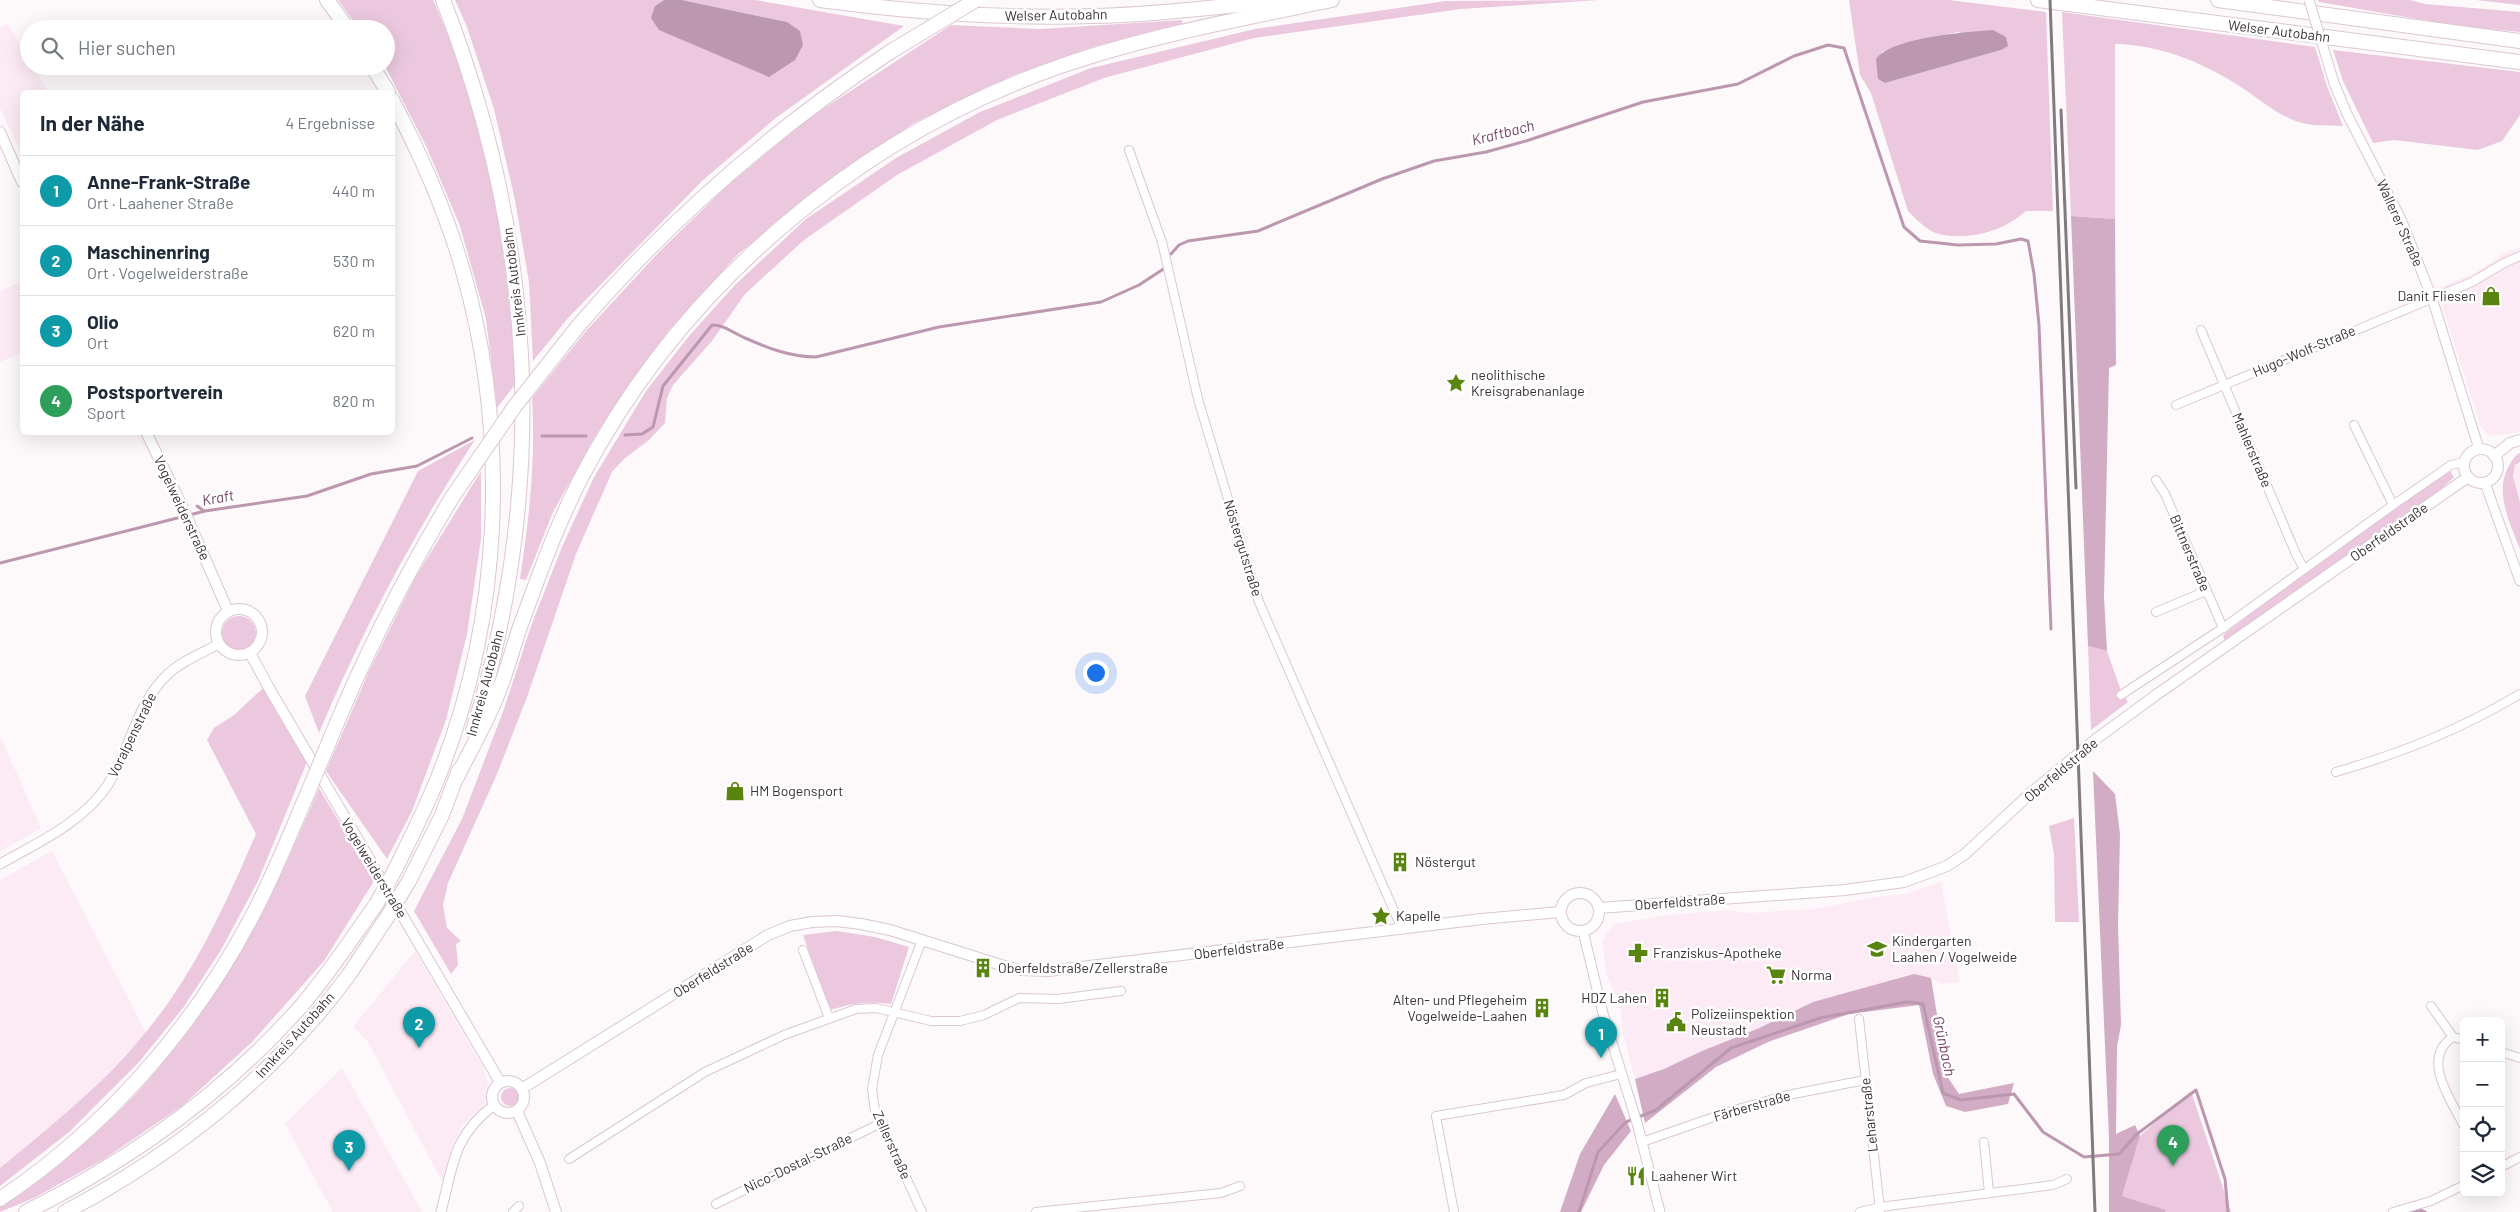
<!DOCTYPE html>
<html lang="de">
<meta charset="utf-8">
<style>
:root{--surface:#fff;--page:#f2f2f3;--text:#1f2937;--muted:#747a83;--line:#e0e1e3;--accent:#59840f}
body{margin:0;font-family:Barlow,sans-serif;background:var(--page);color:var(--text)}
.controls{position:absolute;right:15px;bottom:15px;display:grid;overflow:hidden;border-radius:8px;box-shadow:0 5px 20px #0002}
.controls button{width:45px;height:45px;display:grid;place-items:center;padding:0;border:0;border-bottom:1px solid var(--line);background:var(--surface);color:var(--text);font:25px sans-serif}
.you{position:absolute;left:1095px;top:672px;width:18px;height:18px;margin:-12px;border:4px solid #fff;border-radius:50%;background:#1a73e8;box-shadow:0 0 0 8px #1a73e833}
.badge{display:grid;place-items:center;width:32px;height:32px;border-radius:50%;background:var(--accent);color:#fff;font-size:16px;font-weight:700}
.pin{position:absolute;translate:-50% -41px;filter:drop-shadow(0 1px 2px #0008)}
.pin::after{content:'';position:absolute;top:26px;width:18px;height:15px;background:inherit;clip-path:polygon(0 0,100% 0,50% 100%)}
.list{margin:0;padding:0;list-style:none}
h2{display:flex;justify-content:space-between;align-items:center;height:65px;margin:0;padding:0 20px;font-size:21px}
h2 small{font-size:16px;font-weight:400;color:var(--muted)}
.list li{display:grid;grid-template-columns:32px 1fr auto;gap:15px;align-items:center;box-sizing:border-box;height:70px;padding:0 20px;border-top:1px solid var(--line)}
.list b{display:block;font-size:19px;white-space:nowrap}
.list p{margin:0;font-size:16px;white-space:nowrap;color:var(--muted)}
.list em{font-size:16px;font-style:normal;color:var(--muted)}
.icon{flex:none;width:28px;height:28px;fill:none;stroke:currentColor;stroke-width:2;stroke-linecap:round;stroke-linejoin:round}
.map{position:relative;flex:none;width:2520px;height:1212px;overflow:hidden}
.search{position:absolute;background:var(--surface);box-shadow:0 5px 20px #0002;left:20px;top:20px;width:375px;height:55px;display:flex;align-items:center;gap:12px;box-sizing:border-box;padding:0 18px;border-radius:28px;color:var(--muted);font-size:19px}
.panel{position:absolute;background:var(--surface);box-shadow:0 5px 20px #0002;left:20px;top:90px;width:375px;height:345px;border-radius:8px}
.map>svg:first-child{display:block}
</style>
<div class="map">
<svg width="2520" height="1212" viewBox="0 0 2520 1212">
<rect width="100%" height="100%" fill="#fdf9fb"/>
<!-- built -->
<g fill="#fceaf5">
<polygon points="7,23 29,59 29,66 33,66 48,92 22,92 22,154 0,108 0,28"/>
<polygon points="2520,248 2520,432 2491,436 2481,428 2437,289 2475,273 2508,251"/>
<polygon points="22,281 22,353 0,362 0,291"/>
<polygon points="2520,462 2520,503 2513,476 2515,465"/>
<polygon points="0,736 41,828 0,852"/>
<polygon points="52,851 146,1033 78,1104 0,1168 0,880"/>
<polygon points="1941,882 1960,982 1942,984 1931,978 1847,993 1813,1002 1757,1029 1702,1051 1664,1069 1635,1079 1623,1033 1621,1010 1606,973 1602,940 1614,924 1666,915 1728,910 1748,913 1813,909 1876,897 1906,894"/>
<polygon points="415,951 484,1069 489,1089 485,1103 463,1125 454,1142 443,1183 368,1042 353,1027"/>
<polygon points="342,1068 422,1212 333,1212 285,1124"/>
</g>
<!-- green -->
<g fill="#ebc8de" fill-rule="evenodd">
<path d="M338 0H433C487 120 508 252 516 383L497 408 486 319 460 226 427 148 385 66 386 29H359Z"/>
<polygon points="455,0 664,0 655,6 787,22 682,0 755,0 904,26 777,117 702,181 569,317 533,361 529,282 515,200 494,109 467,27"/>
<polygon points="1599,0 1461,9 1254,38 1104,78 997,120 897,175 804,240 745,294 712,341 673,385 667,398 665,423 649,440 624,459 612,472 576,554 527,697 497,774 448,883 443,905 447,928 461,941 456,944 458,965 451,974 414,911 462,819 504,709 531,626 562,547 594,477 646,391 689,336 735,285 806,219 896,158 980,112 1091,68 1255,29 1446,1"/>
<path d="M1849 0H1949L2046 12 2053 211H2026C2004 231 1969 241 1939 234 1927 231 1917 220 1908 211L1871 93 1860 75ZM1958 32 2001 50 1885 83 1878 79 1882 52 1922 39Z"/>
<polygon points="2318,0 2410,0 2425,4 2520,12 2520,32 2458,26 2319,2"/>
<polygon points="2476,0 2520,0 2520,5"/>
<path d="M2062 12 2315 47 2327 86 2343 126C2326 125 2306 127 2291 119 2270 110 2252 93 2233 82 2197 60 2158 45 2115 44V219L2071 216Z"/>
<path d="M1182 20V24L1097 46 1011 76 914 123 843 171 738 254 669 330 599 430 553 512 526 580 520 579C529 519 536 459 532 398L586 331 659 252 729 184 811 117 951 25 1040 29Z"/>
<polygon points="2333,50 2520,72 2520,115 2502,141 2478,150 2394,140 2373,143 2343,81"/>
<path d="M475 440C414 533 362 631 319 733L305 696 418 471Z"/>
<path d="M2520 453V462L2515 465 2513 476 2520 503V549C2510 523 2493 491 2510 464 2513 459 2515 455 2520 453Z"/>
<polygon points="481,471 481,539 467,634 446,720 412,811 387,859 326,771 370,669 415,578"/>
<polygon points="2450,471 2454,477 2436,494 2225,642 2223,635 2341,544"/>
<circle cx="239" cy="633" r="17"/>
<polygon points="2088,646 2107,651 2121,691 2128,702 2091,730"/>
<path d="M263 688 307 762 258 881 221 950 183 1008 139 1062 69 1132 0 1186V1168C51 1126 103 1085 145 1033 194 975 226 903 256 834L207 740 214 728 234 715Z"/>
<path d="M319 788 374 881 324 961 252 1042 182 1106 104 1159 34 1198 0 1212V1206C39 1178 78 1150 113 1117 208 1025 269 909 319 788Z"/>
<polygon points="2074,818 2079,922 2055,922 2054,854 2049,826"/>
<path d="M837 931 875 937 909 947 891 1004C868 1001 852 1003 830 1010L803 935Z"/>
<circle cx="510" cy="1097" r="9"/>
<polygon points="2191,1091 2231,1212 2165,1212 2165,1210 2122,1196 2140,1136"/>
</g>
<!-- forest -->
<g fill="#d1acc4">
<polygon points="2071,216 2115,219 2116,365 2109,368 2104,597 2107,651 2088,646"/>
<polygon points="2093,771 2115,794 2120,834 2118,925 2121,1025 2117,1046 2116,1134 2135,1125 2140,1136 2122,1196 2166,1210 2165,1212 2109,1212 2109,1137"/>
<polygon points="1914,974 1931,978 1947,1076 1959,1094 2014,1083 2008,1104 1965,1112 1946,1106 1933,1074 1919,1005 1849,1014 1768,1042 1716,1067 1645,1123 1635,1079 1664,1069 1702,1051 1757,1029 1813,1002"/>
<polygon points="1615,1094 1631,1131 1604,1165 1581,1212 1560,1212 1580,1154"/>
</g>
<!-- water -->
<g fill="#bc98b0">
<polygon points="664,0 682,0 787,22 800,31 803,45 795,60 769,77 659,30 651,18 655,6"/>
<path d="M1993 30 2006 37 2008 46 2001 50 1885 83 1878 79 1876 59C1893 37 1966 32 1993 30Z"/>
</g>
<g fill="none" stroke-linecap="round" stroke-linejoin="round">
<!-- stream -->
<g stroke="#bc98b0" stroke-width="3">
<polyline points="1171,254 1179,245 1188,241 1258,231 1382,179 1434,161 1486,152 1526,141 1643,102 1738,84 1794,56 1828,45 1844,48 1904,227 1920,241 1958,245 1996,244 2021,239 2028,241 2034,274 2039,325 2051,629"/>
<path d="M625 435 642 434 653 427 663 386 712 325C725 325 733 333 745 338 768 348 790 357 816 357L939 327 1101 302 1139 285 1165 268"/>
<polyline points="542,436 586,436"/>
<polyline points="197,506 204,511"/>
<polyline points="0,563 205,511 307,496 371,474 417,466 472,438"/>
<polyline points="1579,1212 1598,1152 1626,1122 1656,1110 1731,1048 1820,1018 1907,1002 1923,1004 1943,1093 1961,1100 2014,1094 2043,1132 2084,1157 2119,1154 2137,1134 2196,1090 2225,1179 2228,1212"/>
<polyline points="2413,1212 2419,1210 2425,1212"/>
</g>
<defs>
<g id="minor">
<polyline points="1129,150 1162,242 1198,399 1259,602 1402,929"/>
<polyline points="2201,330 2296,554 2304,569"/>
<polyline points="2176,405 2472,282 2504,263 2520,256"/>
<polyline points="2354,425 2393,505"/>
<polyline points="2156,480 2165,494 2223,628"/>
<polyline points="2156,612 2206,591"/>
<polyline points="2121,695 2223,628 2393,505 2451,465 2464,462"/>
<path d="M2336 772C2404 752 2459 730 2520 694"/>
<polyline points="803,950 829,1018"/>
<polyline points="2431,1006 2453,1037"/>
<polyline points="1859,1019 1880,1210"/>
<path d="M2464 1040 2453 1037C2420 1058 2451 1100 2464 1126"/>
<polyline points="2501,1052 2520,1058"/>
<polyline points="1642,1142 1731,1111 1788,1095 1865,1080"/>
<polyline points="1984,1142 1989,1192"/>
<polyline points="569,1159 705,1072 784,1035 856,1009 876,1008 931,1021 960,1021 984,1015 1019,998 1058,999 1121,991"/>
<polyline points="2501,1167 2520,1157"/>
<polyline points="716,1204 881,1123"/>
<polyline points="513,1212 519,1206"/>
<polyline points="922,1212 875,1111 872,1089 878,1055 922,940"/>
<polyline points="1036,1212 1221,1193 1240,1186"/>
<polyline points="1454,1212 1436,1116 1564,1095 1586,1083 1621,1074"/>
<polyline points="1860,1212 1880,1207 2053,1185 2067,1179"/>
<polyline points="2393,1212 2431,1201 2464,1185"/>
</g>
<g id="tertiary">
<polyline points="2334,83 2347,114 2401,219 2432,298 2479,449"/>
<polyline points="2485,483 2520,581"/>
<path d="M0 864C37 843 82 823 107 786 130 751 136 704 167 675 180 662 202 653 219 644"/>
<polyline points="1583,931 1602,1010 1637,1123 1660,1212"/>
<path d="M441 1212C453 1165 453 1136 494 1105"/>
</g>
<g id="secondary">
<polyline points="0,132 22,182"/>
<polyline points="146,432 184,510 228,611"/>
<circle cx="2481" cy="466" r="17"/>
<polyline points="2494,456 2510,443 2520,440"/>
<circle cx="239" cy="632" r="23"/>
<polyline points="250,653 269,688 500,1082"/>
<circle cx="1580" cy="912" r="19"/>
<polyline points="1599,908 1845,890 1904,882 1947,866 1965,854 2032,792 2096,739 2156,695 2468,477"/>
<circle cx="508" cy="1097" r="16"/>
<polyline points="523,1088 768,935 790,926 812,922 837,921 861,924 890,930 1001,965 1021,970 1048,971 1482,919 1560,912"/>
<polyline points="517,1111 540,1163 556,1212"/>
</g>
<g id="motorway">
<polyline points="327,0 348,29"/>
<path d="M443 0C536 238 549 486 473 731"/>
<path d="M820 0C910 12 1001 19 1093 16 1159 15 1226 5 1293 0"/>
<polyline points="2038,0 2520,62"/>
<polyline points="2218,0 2520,41"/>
<polyline points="372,66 388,92"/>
<path d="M392 100C421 155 446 211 463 271 510 436 502 620 437 780 425 810 410 839 396 868"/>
<path d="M579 325C669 220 774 129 890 52"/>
<path d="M329 742C364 656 405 575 453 496"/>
<path d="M457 777C470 751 485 725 496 698 506 675 512 650 520 627 539 575 557 524 582 476 681 287 857 137 1058 67 1147 36 1240 19 1332 0"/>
<polyline points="409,881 442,815 459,770"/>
<path d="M0 1199C103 1130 191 1031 249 922 271 882 288 839 306 797"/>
<path d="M26 1212C130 1160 226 1092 303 1004 330 972 353 937 377 903"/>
<path d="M65 1212C174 1155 275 1075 348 976 361 957 373 938 386 919"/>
</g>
</defs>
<!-- minor casing -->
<use href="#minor" stroke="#dcc6d4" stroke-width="10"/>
<!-- tertiary casing -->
<use href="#tertiary" stroke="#dcc6d4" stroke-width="11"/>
<!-- secondary casing -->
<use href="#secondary" stroke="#dcc6d4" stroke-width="12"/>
<!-- motorway casing -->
<use href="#motorway" stroke="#dcc6d4" stroke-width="16"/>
<!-- minor -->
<use href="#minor" stroke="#fff" stroke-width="8"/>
<!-- tertiary -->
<use href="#tertiary" stroke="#fff" stroke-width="9"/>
<!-- secondary -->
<use href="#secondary" stroke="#fff" stroke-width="10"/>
<!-- motorway -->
<use href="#motorway" stroke="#fff" stroke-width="14"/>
<!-- rail -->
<g stroke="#817a7e" stroke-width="3">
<polyline points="2050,0 2095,1212"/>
<polyline points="2061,110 2076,488"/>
</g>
<defs>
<polyline id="tertiary-bridge" points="2309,0 2334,83"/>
<g id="motorway-bridge">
<polyline points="890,52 976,0"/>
<polyline points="453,496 515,406 579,325"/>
<polyline points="306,797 329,742"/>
<polyline points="377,903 396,868"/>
<polyline points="386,919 409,881"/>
</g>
</defs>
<!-- tertiary-bridge casing -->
<use href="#tertiary-bridge" stroke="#dcc6d4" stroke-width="11" stroke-linecap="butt"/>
<!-- motorway-bridge casing -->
<use href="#motorway-bridge" stroke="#dcc6d4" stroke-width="16" stroke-linecap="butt"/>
<!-- tertiary-bridge -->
<use href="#tertiary-bridge" stroke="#fff" stroke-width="9"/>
<!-- motorway-bridge -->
<use href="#motorway-bridge" stroke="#fff" stroke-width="14"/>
</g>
<!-- icons -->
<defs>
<symbol id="shop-bare" viewBox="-9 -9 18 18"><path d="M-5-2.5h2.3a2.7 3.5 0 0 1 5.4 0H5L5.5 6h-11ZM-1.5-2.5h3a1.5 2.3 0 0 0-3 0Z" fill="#59840f" stroke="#fff" stroke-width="2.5" paint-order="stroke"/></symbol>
<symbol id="sight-bare" viewBox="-9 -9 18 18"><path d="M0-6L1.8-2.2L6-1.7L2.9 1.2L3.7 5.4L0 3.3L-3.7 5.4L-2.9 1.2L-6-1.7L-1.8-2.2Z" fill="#59840f" stroke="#fff" stroke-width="2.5" paint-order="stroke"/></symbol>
<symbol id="building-bare" viewBox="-9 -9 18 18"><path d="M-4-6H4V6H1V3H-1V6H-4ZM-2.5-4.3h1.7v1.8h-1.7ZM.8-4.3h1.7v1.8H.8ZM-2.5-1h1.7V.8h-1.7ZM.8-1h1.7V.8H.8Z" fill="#59840f" stroke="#fff" stroke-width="2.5" paint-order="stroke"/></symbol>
<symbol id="school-bare" viewBox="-9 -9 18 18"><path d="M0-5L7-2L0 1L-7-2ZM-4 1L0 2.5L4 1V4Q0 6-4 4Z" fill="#59840f" stroke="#fff" stroke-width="2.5" paint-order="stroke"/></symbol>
<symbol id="pharmacy-bare" viewBox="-9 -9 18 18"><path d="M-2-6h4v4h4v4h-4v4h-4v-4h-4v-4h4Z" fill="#59840f" stroke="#fff" stroke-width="2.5" paint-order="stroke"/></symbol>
<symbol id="supermarket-bare" viewBox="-9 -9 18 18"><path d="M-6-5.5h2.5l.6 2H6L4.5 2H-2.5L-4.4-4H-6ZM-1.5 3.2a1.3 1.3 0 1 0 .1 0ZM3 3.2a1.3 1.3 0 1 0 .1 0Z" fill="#59840f" stroke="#fff" stroke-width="2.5" paint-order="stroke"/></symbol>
<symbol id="civic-bare" viewBox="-9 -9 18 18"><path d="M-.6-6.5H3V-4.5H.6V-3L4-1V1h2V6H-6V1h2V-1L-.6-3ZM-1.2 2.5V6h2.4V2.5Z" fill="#59840f" stroke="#fff" stroke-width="2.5" paint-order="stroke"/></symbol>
<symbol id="restaurant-bare" viewBox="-9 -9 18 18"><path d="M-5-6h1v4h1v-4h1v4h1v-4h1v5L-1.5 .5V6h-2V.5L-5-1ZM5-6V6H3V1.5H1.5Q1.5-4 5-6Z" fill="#59840f" stroke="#fff" stroke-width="2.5" paint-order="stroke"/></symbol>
</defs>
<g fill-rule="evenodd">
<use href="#shop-bare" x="2477" y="282" width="28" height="28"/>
<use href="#sight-bare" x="1442" y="369" width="28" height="28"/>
<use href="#shop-bare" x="721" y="777" width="28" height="28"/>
<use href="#building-bare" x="1386" y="848" width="28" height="28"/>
<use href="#sight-bare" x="1367" y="902" width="28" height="28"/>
<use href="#school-bare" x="1863" y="935" width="28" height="28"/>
<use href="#pharmacy-bare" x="1624" y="939" width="28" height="28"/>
<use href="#building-bare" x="969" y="954" width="28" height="28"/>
<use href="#supermarket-bare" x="1762" y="961" width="28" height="28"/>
<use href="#building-bare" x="1648" y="984" width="28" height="28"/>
<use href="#building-bare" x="1528" y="994" width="28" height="28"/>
<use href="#civic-bare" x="1662" y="1008" width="28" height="28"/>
<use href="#restaurant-bare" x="1622" y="1162" width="28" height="28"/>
</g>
<g text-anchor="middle" stroke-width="5" stroke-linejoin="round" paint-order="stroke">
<!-- street labels -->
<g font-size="14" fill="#3b3237" stroke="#fff">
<text transform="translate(1056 15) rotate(-1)" y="5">Welser Autobahn</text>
<text transform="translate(2279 31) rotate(7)" y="5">Welser Autobahn</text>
<text transform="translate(2400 223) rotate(66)" y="5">Wallerer Straße</text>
<text transform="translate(514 282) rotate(-97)" y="5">Innkreis Autobahn</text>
<text transform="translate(2304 351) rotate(-23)" y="5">Hugo-Wolf-Straße</text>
<text transform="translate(2252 450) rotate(67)" y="5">Mahlerstraße</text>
<text transform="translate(182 508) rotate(65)" y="5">Vogelweiderstraße</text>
<text transform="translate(2389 532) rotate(-35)" y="5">Oberfeldstraße</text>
<text transform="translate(1243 548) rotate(73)" y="5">Nöstergutstraße</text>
<text transform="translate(2190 553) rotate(67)" y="5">Bittnerstraße</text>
<text transform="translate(485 683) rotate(-75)" y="5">Innkreis Autobahn</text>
<text transform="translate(132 735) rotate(-64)" y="5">Voralpenstraße</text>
<text transform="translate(2061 770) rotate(-40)" y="5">Oberfeldstraße</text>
<text transform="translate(374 868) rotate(59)" y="5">Vogelweiderstraße</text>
<text transform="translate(1680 902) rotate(-4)" y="5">Oberfeldstraße</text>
<text transform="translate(1239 949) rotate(-7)" y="5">Oberfeldstraße</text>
<text transform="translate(713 970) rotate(-32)" y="5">Oberfeldstraße</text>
<text transform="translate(295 1035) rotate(-48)" y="5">Innkreis Autobahn</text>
<text transform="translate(1752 1106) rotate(-16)" y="5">Färberstraße</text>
<text transform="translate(1869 1115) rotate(-96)" y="5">Leharstraße</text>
<text transform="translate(892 1145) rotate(66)" y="5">Zellerstraße</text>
<text transform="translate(798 1163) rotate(-26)" y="5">Nico-Dostal-Straße</text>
</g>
<!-- poi labels -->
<g font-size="14" fill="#3b3237" stroke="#fff" text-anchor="start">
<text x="2476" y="301" text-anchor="end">Danit Fliesen</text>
<text x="1471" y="380">neolithische<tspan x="1471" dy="16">Kreisgrabenanlage</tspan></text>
<text x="750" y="796">HM Bogensport</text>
<text x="1415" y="867">Nöstergut</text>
<text x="1396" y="921">Kapelle</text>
<text x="1892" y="946">Kindergarten<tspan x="1892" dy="16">Laahen / Vogelweide</tspan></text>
<text x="1653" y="958">Franziskus-Apotheke</text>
<text x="998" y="973">Oberfeldstraße/Zellerstraße</text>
<text x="1791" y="980">Norma</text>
<text x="1647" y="1003" text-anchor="end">HDZ Lahen</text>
<text x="1527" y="1005" text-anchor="end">Alten- und Pflegeheim<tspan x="1527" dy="16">Vogelweide-Laahen</tspan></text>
<text x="1691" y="1019">Polizeiinspektion<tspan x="1691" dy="16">Neustadt</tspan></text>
<text x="1651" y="1181">Laahener Wirt</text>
</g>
<!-- water labels -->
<g font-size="15" font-style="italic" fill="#734264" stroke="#fff">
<text transform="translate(1503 133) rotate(-14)" y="5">Kraftbach</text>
<text transform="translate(218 498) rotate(-10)" y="5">Kraft</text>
<text transform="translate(1944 1046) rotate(78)" y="5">Grünbach</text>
</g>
</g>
</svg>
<div class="controls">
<button>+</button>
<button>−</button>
<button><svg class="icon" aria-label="locate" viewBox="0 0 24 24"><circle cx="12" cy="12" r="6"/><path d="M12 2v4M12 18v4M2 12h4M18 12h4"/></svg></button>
<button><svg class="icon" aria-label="layers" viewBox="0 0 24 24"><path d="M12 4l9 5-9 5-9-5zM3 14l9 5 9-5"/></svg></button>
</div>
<div class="you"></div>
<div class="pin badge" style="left:1601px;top:1058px;background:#0f9aa8">1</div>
<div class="pin badge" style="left:419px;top:1048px;background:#0f9aa8">2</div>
<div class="pin badge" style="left:349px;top:1171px;background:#0f9aa8">3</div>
<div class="pin badge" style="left:2173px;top:1166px;background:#2e9e5b">4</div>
<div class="search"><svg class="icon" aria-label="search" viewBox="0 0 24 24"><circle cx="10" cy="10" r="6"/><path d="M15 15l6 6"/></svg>Hier suchen</div>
<section class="panel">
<h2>In der Nähe<small>4 Ergebnisse</small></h2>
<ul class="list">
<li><span class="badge" style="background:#0f9aa8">1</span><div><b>Anne-Frank-Straße</b><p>Ort · Laahener Straße</p></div><em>440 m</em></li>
<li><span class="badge" style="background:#0f9aa8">2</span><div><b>Maschinenring</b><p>Ort · Vogelweiderstraße</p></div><em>530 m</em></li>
<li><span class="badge" style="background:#0f9aa8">3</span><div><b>Olio</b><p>Ort</p></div><em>620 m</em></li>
<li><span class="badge" style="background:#2e9e5b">4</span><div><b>Postsportverein</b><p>Sport</p></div><em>820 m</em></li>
</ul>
</section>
</div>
